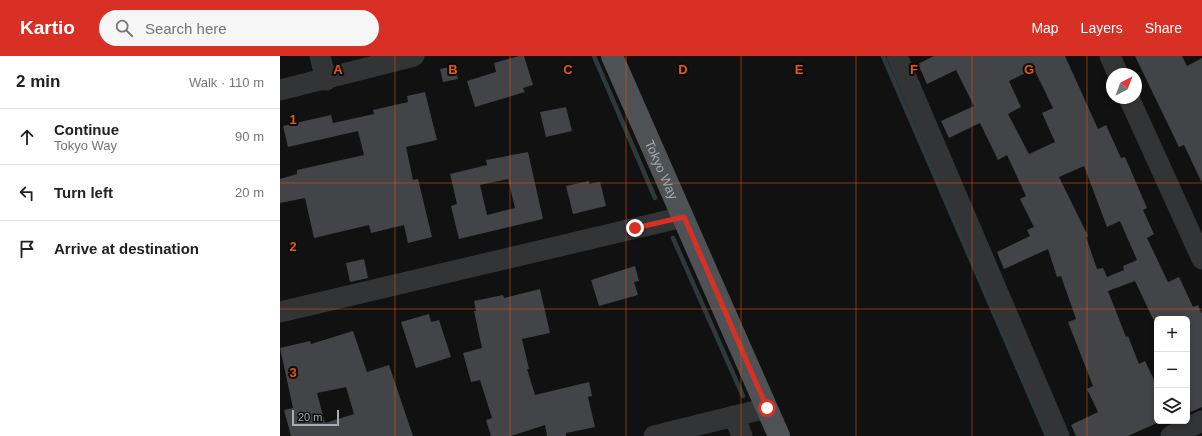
<!DOCTYPE html>
<meta charset="utf-8">
<style>
:root{--surface:#fff;--page:#f6f6f6;--text:#202124;--muted:#757577;--line:#e0e0e0;--accent:#d93025}
body{margin:0;font-family:Arial,sans-serif;background:var(--page);color:var(--text)}
.controls{position:absolute;right:12px;bottom:12px;display:grid;overflow:hidden;border-radius:6px;box-shadow:0 2px 6px #0003}
.controls button{width:36px;height:36px;display:grid;place-items:center;padding:0;border:0;border-bottom:1px solid var(--line);background:var(--surface);color:var(--text);font:20px sans-serif}
.compass{position:absolute;left:826px;top:12px;width:36px;height:36px;border-radius:50%;background:var(--surface);box-shadow:0 2px 6px #0003;rotate:41deg}
.scale{position:absolute;left:12px;bottom:10px;width:47px;box-sizing:border-box;padding-left:4px;border:2px solid #a4abb1;border-top:0;font-size:11px;line-height:14px;white-space:nowrap;color:#a4abb1;-webkit-text-stroke:3px #0c0c0d;paint-order:stroke}
.stop{position:absolute;width:12px;height:12px;margin:-9px;border:3px solid #d93025;border-radius:50%;background:#fff}
.stop.end{background:#d93025;border-color:#fff;box-shadow:0 1px 4px #0008}
.list{margin:0;padding:0;list-style:none}
h2{display:flex;justify-content:space-between;align-items:center;height:52px;margin:0;padding:0 16px;font-size:17px}
h2 small{font-size:13px;font-weight:400;color:var(--muted)}
.list li{display:grid;grid-template-columns:26px 1fr auto;gap:12px;align-items:center;box-sizing:border-box;height:56px;padding:0 16px;border-top:1px solid var(--line)}
.list b{display:block;font-size:15px;white-space:nowrap}
.list p{margin:0;font-size:13px;white-space:nowrap;color:var(--muted)}
.list em{font-size:13px;font-style:normal;color:var(--muted)}
.icon{flex:none;width:22px;height:22px;fill:none;stroke:currentColor;stroke-width:2;stroke-linecap:round;stroke-linejoin:round}
.map{position:relative;flex:none;width:922px;height:380px;overflow:hidden}
header{display:flex;align-items:center;gap:24px;box-sizing:border-box;height:56px;padding:0 20px;background:var(--accent);color:#fff}
header strong{font-size:19px}
nav{display:flex;gap:22px;margin-inline-start:auto;font-size:14px}
.search{width:280px;height:36px;background:var(--page);display:flex;align-items:center;gap:10px;box-sizing:border-box;padding:0 14px;border-radius:22px;color:var(--muted);font-size:15px}
main{display:flex}
aside{flex:1;background:var(--surface)}
.map>svg:first-child{display:block}
</style>
<header>
<strong>Kartio</strong>
<div class="search"><svg class="icon" aria-label="search" viewBox="0 0 24 24"><circle cx="10" cy="10" r="6"/><path d="M15 15l6 6"/></svg>Search here</div>
<nav><a>Map</a><a>Layers</a><a>Share</a></nav>
</header>
<main>
<aside>
<h2>2 min<small>Walk · 110 m</small></h2>
<ul class="list">
<li><svg class="icon" aria-label="ahead" viewBox="0 0 24 24"><path d="M12 20V5M6 11l6-6 6 6"/></svg><div><b>Continue</b><p>Tokyo Way</p></div><em>90 m</em></li>
<li><svg class="icon" aria-label="left" viewBox="0 0 24 24"><path d="M17 20v-9H6M10 6l-5 5 5 5"/></svg><div><b>Turn left</b></div><em>20 m</em></li>
<li><svg class="icon" aria-label="arrive" viewBox="0 0 24 24"><path d="M6 21V4h12l-3 4 3 4H6"/></svg><div><b>Arrive at destination</b></div></li>
</ul>
</aside>
<div class="map">
<svg width="922" height="380" viewBox="0 0 922 380">
<rect width="100%" height="100%" fill="#111112"/>
<g fill="none" stroke-linecap="round" stroke-linejoin="round">
<!-- stream -->
<g stroke="#2e393b" stroke-width="4.5">
<polyline points="314,0 375,142"/>
<polyline points="603,0 767,380"/>
<polyline points="393,182 463,340"/>
</g>
</g>
<!-- building -->
<g fill="#434447" fill-rule="evenodd">
<polygon points="239,0 244,0 253,29 243,32 245,36 195,51 187,25 216,16 214,7"/>
<path d="M654 0H785L818 73 826 69 841 102 845 101 867 152 863 154 874 178 867 182 888 226 899 221 913 251 918 249 922 258V351L911 356 907 348V263H873L855 225 828 235 846 281 848 280 859 308 865 305 877 330V367L848 380H796L791 369 818 356 807 333 813 330 788 266 796 263 781 220 777 221 768 193 724 213 717 196 750 180 747 174 754 171 740 143 746 140 727 99 718 104 700 67 669 82 661 65 694 50 676 14 647 28 638 8ZM754 13 773 52 762 57 775 86 749 98 728 58 741 51 729 25ZM804 110 827 171 840 165 857 204 843 210 844 214 827 221 823 212 817 213 806 181 808 180 779 121Z"/>
<polygon points="855,0 902,0 907,10 922,2 922,127 904,89 899,91"/>
<polygon points="175,10 178,23 163,26 160,13"/>
<polygon points="145,36 157,84 126,91 133,124 138,123 152,181 128,187 124,169 91,177 89,169 34,182 25,142 0,147 0,123 17,118 17,114 84,99 78,75 8,91 3,70 51,59 53,67 94,58 93,54 128,46 127,40"/>
<polygon points="286,51 292,75 266,81 260,56"/>
<path d="M248 96 263 163 179 183 171 150 177 148 170 118 207 109 206 104ZM228 123 235 152 207 159 200 129Z"/>
<polygon points="309,125 309,128 320,126 326,150 293,158 286,130"/>
<polygon points="84,203 88,222 70,226 66,207"/>
<polygon points="355,210 359,225 354,226 358,239 319,250 311,224"/>
<polygon points="260,233 270,277 242,283 249,313 247,313 255,339 309,326 312,340 308,341 315,371 286,377 286,380 267,380 265,369 231,380 211,380 206,364 212,362 200,324 191,326 183,297 202,292 194,255 196,255 194,245 223,239 224,242"/>
<polygon points="149,258 151,266 159,264 171,301 136,312 121,266"/>
<path d="M73 275 87 316 109 309 133 380H11L4 354 13 352 0 292 30 285 31 288ZM66 331 74 358 45 367 37 337Z"/>
</g>
<g fill="none" stroke-linecap="round" stroke-linejoin="round">
<!-- minor -->
<g stroke="#323436" stroke-width="21">
<polyline points="40,0 46,24"/>
<polyline points="617,0 779,380"/>
<polyline points="830,0 838,18"/>
<polyline points="0,34 134,0"/>
<polyline points="849,42 922,203"/>
<polyline points="0,256 403,161"/>
<polyline points="454,360 462,380"/>
<polyline points="374,380 487,352"/>
<polyline points="891,380 922,365"/>
</g>
<!-- major -->
<path stroke="#4f5255" stroke-width="22" id="s1" d="M332 0 499 380"/>
</g>
<g fill="none" stroke-linecap="round" stroke-linejoin="round">
<!-- route -->
<polyline stroke="#d93025" stroke-width="5" points="355,172 404,161 487,352"/>
</g>
<!-- grid -->
<path fill="none" stroke="#e8590c" stroke-width="1" stroke-opacity="0.55" d="M115 0V380M230 0V380M346 0V380M461 0V380M576 0V380M692 0V380M807 0V380M0 127H922M0 253H922"/>
<g text-anchor="middle" stroke-width="4" stroke-linejoin="round" paint-order="stroke">
<!-- street labels -->
<g font-size="13" fill="#a4abb1" stroke="#0c0c0d">
<text dy="5" stroke="none"><textPath href="#s1" startOffset="124">Tokyo Way</textPath></text>
</g>
</g>
<g font-size="13" text-anchor="middle" font-weight="bold" fill="#e8590c" stroke="#0c0c0d" stroke-width="4" stroke-linejoin="round" paint-order="stroke">
<text x="58" y="18">A</text>
<text x="173" y="18">B</text>
<text x="288" y="18">C</text>
<text x="403" y="18">D</text>
<text x="519" y="18">E</text>
<text x="634" y="18">F</text>
<text x="749" y="18">G</text>
<text x="13" y="68">1</text>
<text x="13" y="195">2</text>
<text x="13" y="321">3</text>
</g>
</svg>
<div class="controls">
<button>+</button>
<button>−</button>
<button><svg class="icon" aria-label="layers" viewBox="0 0 24 24"><path d="M12 4l9 5-9 5-9-5zM3 14l9 5 9-5"/></svg></button>
</div>
<svg class="compass" viewBox="-18 -18 36 36"><path d="M0-13l5 13h-10z" fill="#e53935"/><path d="M0 13l5-13h-10z" fill="#757577"/></svg>
<div class="scale">20 m</div>
<div class="stop" style="left:487px;top:352px"></div>
<div class="stop end" style="left:355px;top:172px"></div>
</div>
</main>
